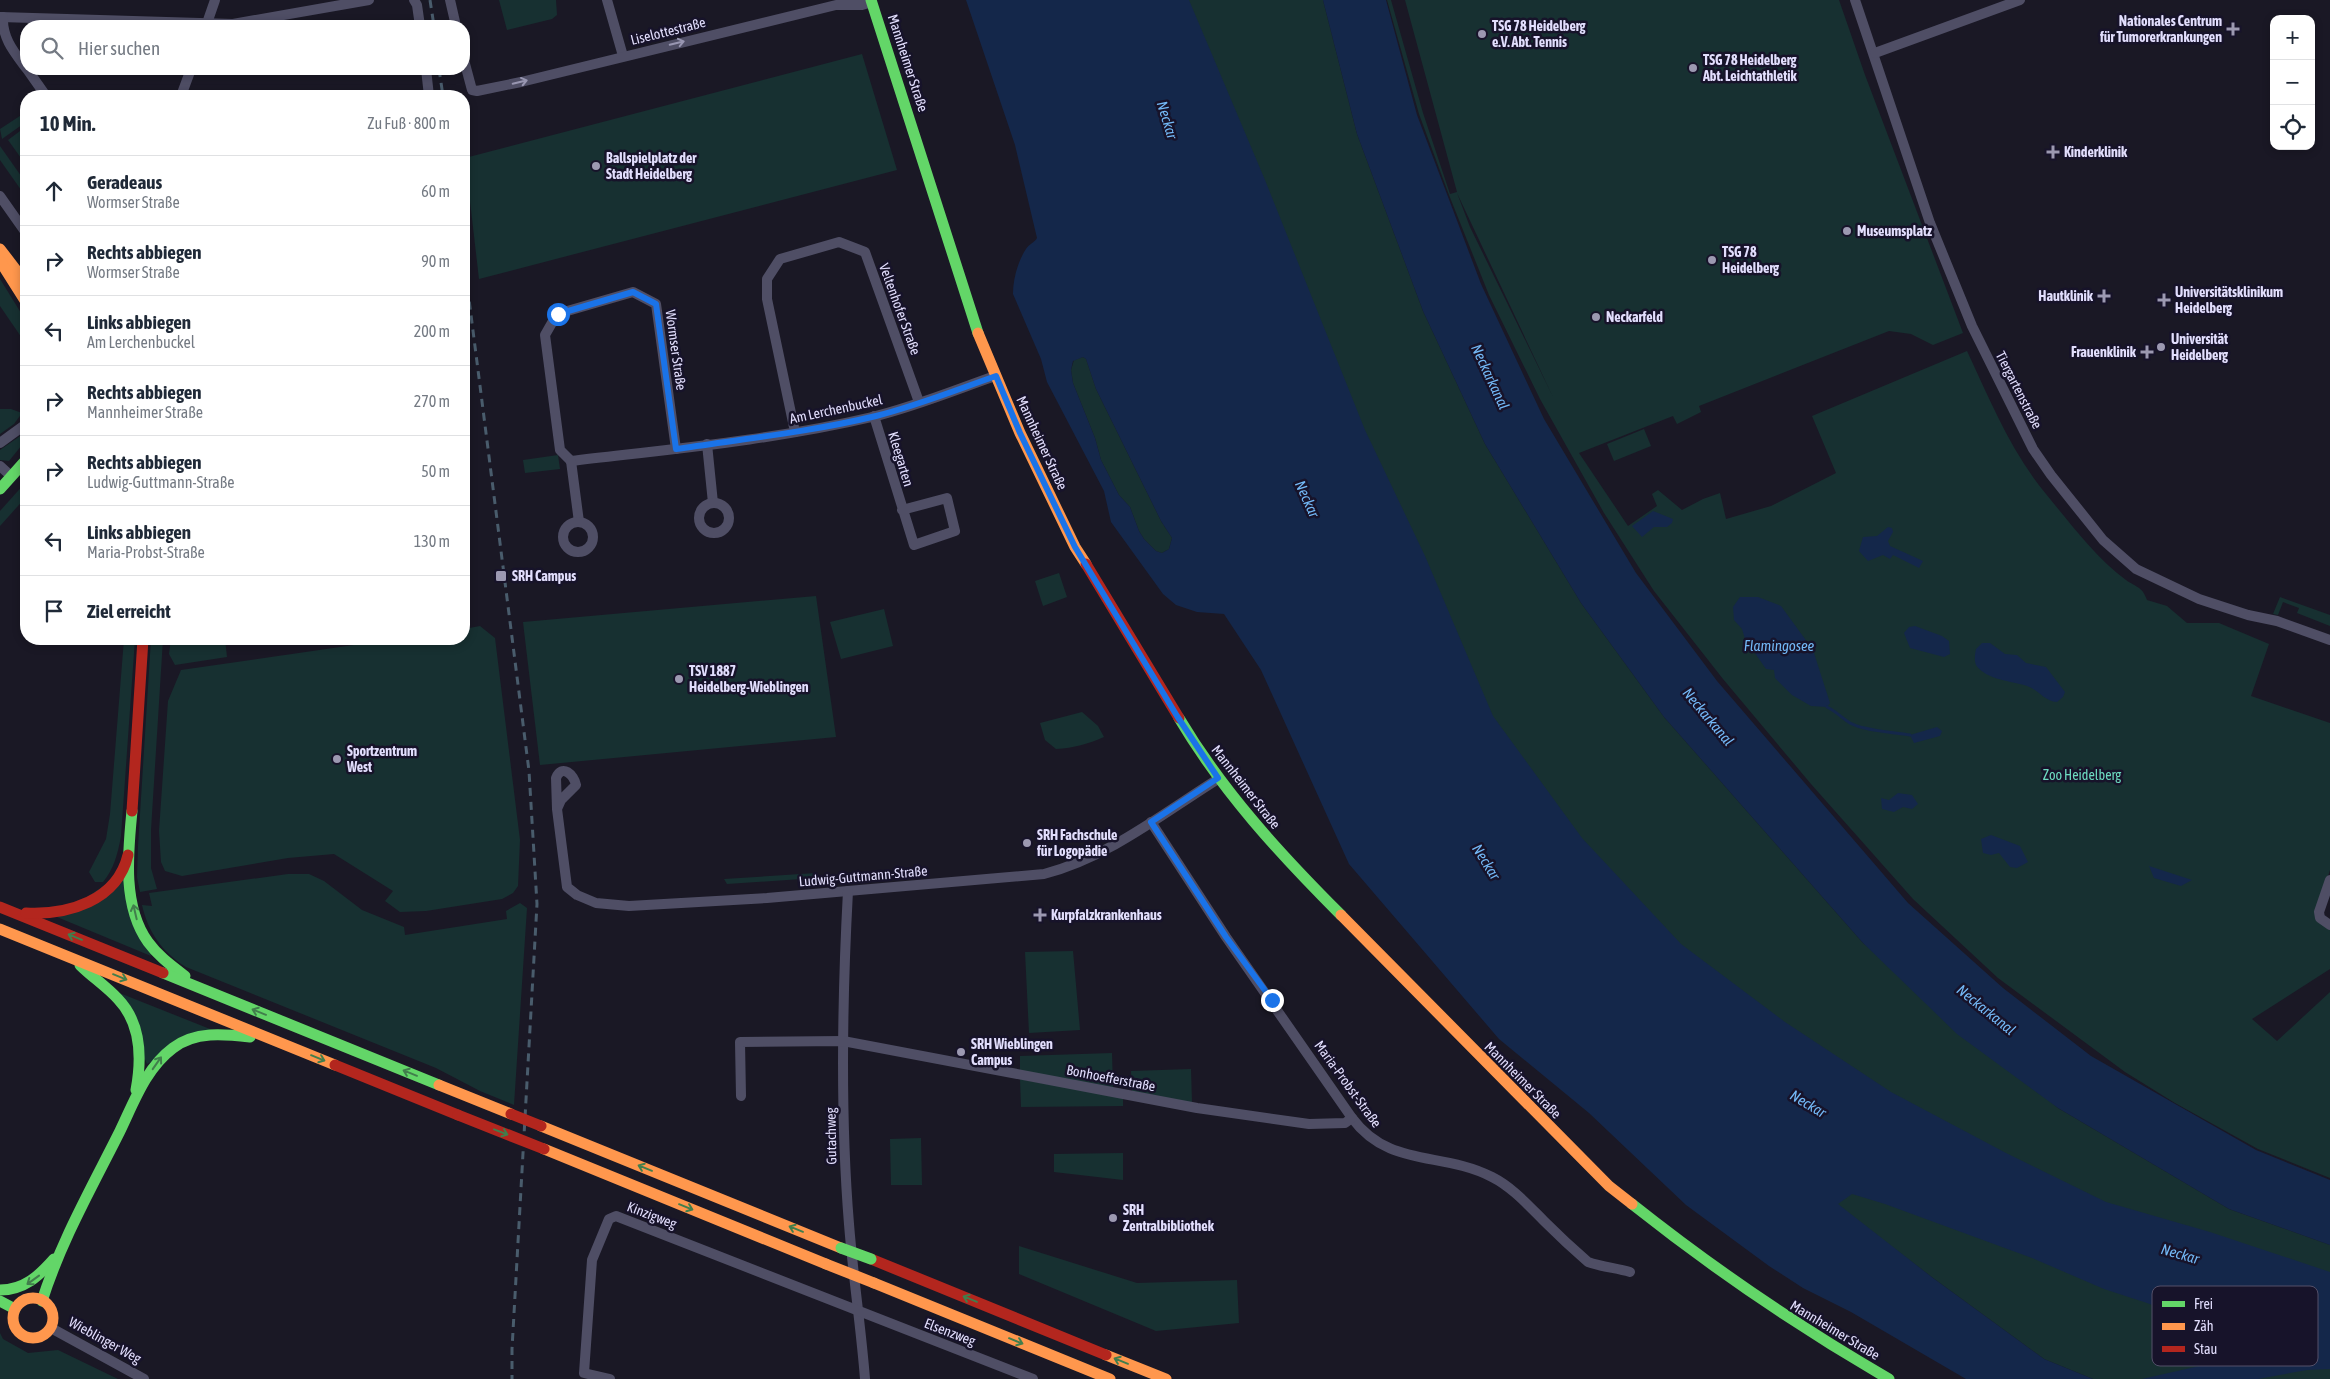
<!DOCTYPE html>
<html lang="de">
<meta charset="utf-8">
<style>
:root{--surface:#fff;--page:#f6f6f7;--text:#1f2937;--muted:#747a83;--line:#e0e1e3}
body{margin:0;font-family:"Asap Condensed",sans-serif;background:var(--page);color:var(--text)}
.controls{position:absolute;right:15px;top:15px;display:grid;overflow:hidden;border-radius:10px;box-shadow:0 2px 8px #0003}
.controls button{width:45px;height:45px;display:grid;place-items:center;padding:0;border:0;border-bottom:1px solid var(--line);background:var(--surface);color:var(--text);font:25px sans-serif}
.stop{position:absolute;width:15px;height:15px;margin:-11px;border:4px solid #1a73e8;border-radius:50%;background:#fff}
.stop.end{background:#1a73e8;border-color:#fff;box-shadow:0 1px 5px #0008}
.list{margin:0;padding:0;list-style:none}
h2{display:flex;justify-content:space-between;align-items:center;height:65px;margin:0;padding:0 20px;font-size:21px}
h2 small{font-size:16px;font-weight:400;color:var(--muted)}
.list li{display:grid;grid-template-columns:32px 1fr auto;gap:15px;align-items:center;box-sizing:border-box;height:70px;padding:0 20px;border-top:1px solid var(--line)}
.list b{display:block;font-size:19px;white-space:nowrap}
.list p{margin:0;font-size:16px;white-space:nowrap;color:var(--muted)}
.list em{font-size:16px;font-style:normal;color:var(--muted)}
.icon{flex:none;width:28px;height:28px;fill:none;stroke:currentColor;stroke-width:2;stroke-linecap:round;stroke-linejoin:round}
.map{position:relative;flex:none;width:2330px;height:1379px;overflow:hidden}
.search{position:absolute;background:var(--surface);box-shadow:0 2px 8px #0003;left:20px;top:20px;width:450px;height:55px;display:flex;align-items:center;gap:12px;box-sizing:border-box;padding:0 18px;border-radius:20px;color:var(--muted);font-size:19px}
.panel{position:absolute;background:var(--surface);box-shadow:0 2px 8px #0003;left:20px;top:90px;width:450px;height:555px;border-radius:20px}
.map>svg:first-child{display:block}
</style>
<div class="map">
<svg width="2330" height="1379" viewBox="0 0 2330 1379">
<rect width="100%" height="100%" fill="#1a1825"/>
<!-- green -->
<g fill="#173031" fill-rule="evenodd">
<polygon points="499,0 556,0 557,15 552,19 507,30"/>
<polygon points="1102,0 1323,0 1357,134 1423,311 1485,444 1581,603 1664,717 1863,943 2058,1108 2229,1209 2330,1245 2330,1379 2093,1379 2044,1359 1933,1278 1837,1205 1553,927"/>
<path d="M1387 0H1391L1423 113 1450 194 1457 192 1405 0H1839L1865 75 1963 333 1933 345 1911 334 1889 331 1699 406 1701 412 1677 424 1673 416 1579 453 1628 526 1657 506 1652 494 1658 490 1682 510 1703 499 1720 493 1726 519 1771 506 1836 473 1812 416 1967 351C1990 400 2011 452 2046 494 2070 523 2095 557 2126 580 2137 588 2142 586 2147 600L2167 606 2187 623H2219L2269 644 2251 696 2330 723V870L2317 910 2330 926V969L2252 1019 2277 1041 2330 992V1178L2258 1149 2175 1103 2125 1072 1998 978 1913 899 1811 784 1723 679 1654 591 1604 513 1540 399 1489 295 1449 195 1419 114ZM1457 193 1553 397 1470 227Z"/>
<polygon points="862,54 897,170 479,279 465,158"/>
<polygon points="26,112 26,122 2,139 0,129"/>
<polygon points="20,131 26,140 26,165 8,140"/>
<polygon points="0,146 26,183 26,197 0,160"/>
<polygon points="0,279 26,321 26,344 0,306"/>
<polygon points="1083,357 1086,359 1096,389 1161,521 1172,538 1169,549 1162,553 1156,551 1144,539 1139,531 1130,507 1119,495 1101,460 1095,438 1073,383 1071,370 1074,360"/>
<polygon points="0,409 11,409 22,413 14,424 0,434"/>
<polygon points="1644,429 1651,446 1614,461 1607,444"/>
<polygon points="26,432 26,440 9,461 0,460 0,450"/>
<polygon points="558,455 560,469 525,473 523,460"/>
<polygon points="26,482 26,497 0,526 0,511"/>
<polygon points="1059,573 1067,597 1043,606 1035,581"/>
<polygon points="816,596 836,737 540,765 523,622"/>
<polygon points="2280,597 2330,615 2330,626 2297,613 2299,608 2283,602 2278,615 2273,614"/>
<polygon points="884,609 893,646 841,659 830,622"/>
<polygon points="480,626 495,638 520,840 518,886 513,893 502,899 426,911 400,912 385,901 393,891 334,854 288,858 182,876 165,871 161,862 159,831 168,701 181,670 395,639 464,639 464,629"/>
<path d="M124 639H135L121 836C118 853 114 869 103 882H95L89 872 106 839 110 814Z"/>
<polygon points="151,639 163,639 151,830 151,868 157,889 140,892 137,877 138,846"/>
<polygon points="171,639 225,639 227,657 175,665 169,654"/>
<path d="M1082 712 1098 726 1104 737C1088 744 1074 748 1056 749L1045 740 1040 723Z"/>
<polygon points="126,871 151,956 57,917"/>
<polygon points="816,873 816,878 727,884 724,879"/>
<path d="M288 874H309L324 881 362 910 404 927 405 935 507 919 506 911 520 903 527 908 514 1105 480 1091 436 1068 186 967C162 952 148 932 142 905L152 906 149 893Z"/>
<polygon points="1073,951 1080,1030 1029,1033 1025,952"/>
<polygon points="117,992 210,1029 147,1064"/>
<polygon points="1112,1053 1113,1089 1020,1071 1020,1056"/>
<polygon points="1191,1069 1192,1103 1132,1092 1131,1071"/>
<polygon points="1020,1079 1123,1098 1123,1106 1021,1107"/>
<polygon points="921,1138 922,1185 891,1185 890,1139"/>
<polygon points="1123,1153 1123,1180 1054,1172 1054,1154"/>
<polygon points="1019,1246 1137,1283 1237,1280 1239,1323 1156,1331 1019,1274"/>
<polygon points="0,1333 3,1339 28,1353 58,1350 118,1379 0,1379"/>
</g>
<!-- water -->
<g fill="#14274a" fill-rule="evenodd">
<path d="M966 0H1189L1265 180 1365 430 1425 556 1493 716 1582 838 1681 944 1785 1022 1891 1092 2006 1153 2106 1202 2210 1232 2330 1272V1369L2307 1370 2258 1379H2142L2239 1357 2241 1347 2235 1337 2147 1303 2104 1289 2032 1258 1885 1204 1852 1194 1838 1204 1933 1278 2044 1359 2093 1379H1966L1851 1312 1803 1288 1769 1266 1686 1205 1589 1113 1499 1039 1349 864 1261 670 1224 614 1197 612 1176 605 1163 594 1111 522 1104 491 1047 382 1041 359 1013 294C1013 279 1018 261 1026 249 1029 244 1035 242 1037 238L1015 145ZM1083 357 1086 359 1096 389 1161 521 1172 538 1169 549 1162 553 1156 551 1144 539 1139 531 1130 507 1119 495 1101 460 1095 438 1073 383 1071 370 1073 361Z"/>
<polygon points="1323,0 1386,0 1417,115 1481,284 1544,419 1636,573 1717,681 1908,903 2003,988 2091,1056 2256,1150 2330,1180 2330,1245 2229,1209 2058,1108 1957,1034 1863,943 1664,717 1581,603 1485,444 1423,311 1357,134"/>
<polygon points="1653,511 1673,519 1672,523 1667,527 1654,527 1642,537 1632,526"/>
<polygon points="1888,527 1892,528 1893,532 1888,541 1890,546 1923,561 1919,568 1893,555 1890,559 1883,555 1868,561 1859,551 1863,537 1877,536"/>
<polygon points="1740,597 1758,597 1781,606 1813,650 1830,703 1827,707 1811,706 1792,695 1775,678 1774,670 1766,669 1745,639 1742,629 1734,620 1733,607"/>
<polygon points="1915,626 1942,636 1949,641 1950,654 1944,657 1910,648 1904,633 1909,627"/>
<path d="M1982 643H1990L2005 654 2017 655 2026 663 2046 667 2065 692 2063 697 2057 702C2044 701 2039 690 2027 686 2012 681 1986 680 1976 665 1974 660 1975 654 1976 649Z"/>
<polygon points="1937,727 1942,731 1940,736 1914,743 1910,735"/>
<polygon points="1898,793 1912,795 1918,804 1912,809 1903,807 1894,812 1882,809 1881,798 1889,800"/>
<polygon points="1991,835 2020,846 2028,862 2017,868 2010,867 1999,853 1991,855 1983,853 1981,839"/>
<polygon points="2149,866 2192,880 2181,886 2154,878"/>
</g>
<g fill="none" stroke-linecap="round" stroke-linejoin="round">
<!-- stream -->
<path stroke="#14274a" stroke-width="3" d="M1827 707C1837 712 1842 718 1850 723 1864 731 1894 732 1910 735"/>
<!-- street -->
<g stroke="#4f4e65" stroke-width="10">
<polyline points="414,0 417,5 420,26"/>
<polyline points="450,0 456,26"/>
<polyline points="607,0 623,56"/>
<polyline points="1855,0 1930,223 1972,326 2033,449 2051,475 2103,540 2136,569 2199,599 2248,615 2277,621 2330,640"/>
<polyline points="0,17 233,24 369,0"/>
<path d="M3 17C2 38 14 52 26 68"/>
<polyline points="206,26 215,0"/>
<polyline points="1875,53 2020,0"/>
<polyline points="464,60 472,90 477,91 521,82 836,5 862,5 872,2"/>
<polyline points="27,69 46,96"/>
<polyline points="426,69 429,96"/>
<polyline points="181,96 191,69"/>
<polyline points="0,196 26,233"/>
<polyline points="874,416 914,545 955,531 947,498 902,510"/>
<polyline points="795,432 767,299 767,279 780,259 839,242 865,252 919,402"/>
<polyline points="0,443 26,424"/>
<polyline points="707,444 713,503"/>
<path d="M571 461C672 449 774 440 872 417 914 407 955 390 995 376"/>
<polyline points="571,461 560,450 545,335 557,314 633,292 656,304 676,449"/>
<polyline points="571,461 579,522"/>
<polyline points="0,466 11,476"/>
<circle cx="714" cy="518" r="15"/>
<circle cx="578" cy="537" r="15"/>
<path d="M557 809 556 778C562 763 574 775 576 785L561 800 557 809 567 887 577 895 596 903 629 906 767 898 1044 874C1109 857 1162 814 1218 779"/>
<path d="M1151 822 1226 937 1352 1118C1389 1168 1441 1151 1492 1177 1512 1187 1528 1205 1544 1221 1558 1235 1573 1249 1588 1262 1602 1267 1616 1268 1630 1272"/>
<polyline points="2330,880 2319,912 2320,918 2330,925"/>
<path d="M848 891C842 1002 840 1114 849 1224 853 1276 861 1327 865 1379"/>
<polyline points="741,1096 740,1042 843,1041 1197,1108 1309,1124 1345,1123 1352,1118"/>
<polyline points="51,1328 144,1379"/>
<polyline points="610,1379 584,1373 592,1260 609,1219 616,1216 1033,1379"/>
</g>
<!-- fast -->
<g stroke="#63d668" stroke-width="11">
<polyline points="871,0 978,333"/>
<polyline points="0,489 26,460"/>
<path d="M1179 718C1223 792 1280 854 1341 915"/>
<path d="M132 811C128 852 122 906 148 942 158 956 172 966 185 976"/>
<path d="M80 965C92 977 106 986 118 999 141 1023 142 1058 136 1090"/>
<polyline points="163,973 439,1085"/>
<path d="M1632 1204C1714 1269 1799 1327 1889 1379"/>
<path d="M0 1290C24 1290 39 1276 54 1259"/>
<polyline points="0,1301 15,1309"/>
<path d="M42 1301C61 1241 92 1187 120 1131 134 1102 146 1068 173 1048 195 1031 224 1034 250 1037"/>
</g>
<!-- slow -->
<g stroke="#ff974d" stroke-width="11">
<polyline points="0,249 26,283"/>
<polyline points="0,261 26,302"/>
<polyline points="978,333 1020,433 1075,547 1086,564"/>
<polyline points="1341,915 1609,1186 1632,1204"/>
<polyline points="0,929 335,1065"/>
<polyline points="439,1085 511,1114"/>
<polyline points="541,1126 841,1248"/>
<polyline points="544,1149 826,1264"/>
<polyline points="874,1283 1110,1379"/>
<circle cx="33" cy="1318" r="20"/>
<polyline points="1106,1355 1166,1379"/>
</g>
<!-- jam -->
<g stroke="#b3261e" stroke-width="11">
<polyline points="1086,564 1179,718"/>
<polyline points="132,811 143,639"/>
<polyline points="0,907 163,973"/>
<path d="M26 913C68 915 117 901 128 855"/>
<polyline points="335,1065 458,1115"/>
<polyline points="871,1259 1106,1355"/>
</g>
<!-- rail -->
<g stroke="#495c6c" stroke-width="3" stroke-dasharray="8 6" stroke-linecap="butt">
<polyline points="430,0 434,26"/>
<polyline points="439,69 443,96"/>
<polyline points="464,260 529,771 537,904 512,1349 512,1379"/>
</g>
<!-- fast-bridge -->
<polyline stroke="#63d668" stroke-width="11" points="841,1248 871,1259"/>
<!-- slow-bridge -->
<polyline stroke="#ff974d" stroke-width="11" points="826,1264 874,1283"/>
<!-- jam-bridge -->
<g stroke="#b3261e" stroke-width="11">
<polyline points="511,1114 541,1126"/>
<polyline points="458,1115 544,1149"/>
</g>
</g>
<!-- one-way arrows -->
<defs><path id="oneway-shaft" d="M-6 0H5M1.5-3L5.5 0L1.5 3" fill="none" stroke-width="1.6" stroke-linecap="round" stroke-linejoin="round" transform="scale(1.25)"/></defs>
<g stroke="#9896b1">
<use href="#oneway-shaft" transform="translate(677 43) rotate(-14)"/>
<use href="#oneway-shaft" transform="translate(520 82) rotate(-13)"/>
</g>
<g stroke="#417e4c">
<use href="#oneway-shaft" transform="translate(135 912) rotate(-103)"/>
<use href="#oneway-shaft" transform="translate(75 937) rotate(-158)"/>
<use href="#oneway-shaft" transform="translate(120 977) rotate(22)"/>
<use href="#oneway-shaft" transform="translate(259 1012) rotate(-158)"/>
<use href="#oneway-shaft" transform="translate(318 1058) rotate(22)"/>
<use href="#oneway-shaft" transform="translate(157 1063) rotate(-55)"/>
<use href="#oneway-shaft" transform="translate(410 1073) rotate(-158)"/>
<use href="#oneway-shaft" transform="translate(501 1132) rotate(21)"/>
<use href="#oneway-shaft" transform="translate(645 1168) rotate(-158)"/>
<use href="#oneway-shaft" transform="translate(686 1207) rotate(22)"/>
<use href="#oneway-shaft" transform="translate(796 1229) rotate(-158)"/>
<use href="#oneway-shaft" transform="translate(33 1280) rotate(144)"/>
<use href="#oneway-shaft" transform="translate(970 1299) rotate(-158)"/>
<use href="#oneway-shaft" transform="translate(1016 1341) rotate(22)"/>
<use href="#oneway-shaft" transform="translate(1121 1361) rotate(-158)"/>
</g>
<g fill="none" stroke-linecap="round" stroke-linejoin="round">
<!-- route -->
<path stroke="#1a73e8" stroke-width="6" d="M558 314 633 292 656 304 676 449C743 439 810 432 876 416 916 406 956 390 996 376L1020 433 1075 547 1177 716 1218 778 1151 822 1226 937 1272 1000"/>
</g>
<!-- markers -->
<g fill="#9c99b1" stroke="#17132a" stroke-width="2">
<path d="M2230.5 21.5h5v5h5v5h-5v5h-5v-5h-5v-5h5z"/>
<circle cx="1482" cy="34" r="5"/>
<circle cx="1693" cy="68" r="5"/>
<path d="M2050.5 144.5h5v5h5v5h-5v5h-5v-5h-5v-5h5z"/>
<circle cx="596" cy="166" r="5"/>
<circle cx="1847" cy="231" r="5"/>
<circle cx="1712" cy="260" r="5"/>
<path d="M2101.5 288.5h5v5h5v5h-5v5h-5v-5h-5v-5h5z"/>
<path d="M2161.5 292.5h5v5h5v5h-5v5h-5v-5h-5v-5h5z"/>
<circle cx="1596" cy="317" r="5"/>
<circle cx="2161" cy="347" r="5"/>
<path d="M2144.5 344.5h5v5h5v5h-5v5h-5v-5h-5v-5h5z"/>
<rect x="495" y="570" width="12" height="12" rx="2.5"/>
<circle cx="679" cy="679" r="5"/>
<circle cx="337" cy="759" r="5"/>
<circle cx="1027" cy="843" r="5"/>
<path d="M1037.5 907.5h5v5h5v5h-5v5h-5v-5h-5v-5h5z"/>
<circle cx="961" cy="1052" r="5"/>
<circle cx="1113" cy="1218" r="5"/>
</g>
<g text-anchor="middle" stroke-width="5" stroke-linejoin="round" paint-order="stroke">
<!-- poi labels -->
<g font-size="14" font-weight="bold" fill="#e2defd" stroke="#17132a" text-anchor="start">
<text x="2222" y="26" text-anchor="end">Nationales Centrum<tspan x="2222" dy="16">für Tumorerkrankungen</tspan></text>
<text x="1492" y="31">TSG 78 Heidelberg<tspan x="1492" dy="16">e.V. Abt. Tennis</tspan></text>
<text x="1703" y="65">TSG 78 Heidelberg<tspan x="1703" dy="16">Abt. Leichtathletik</tspan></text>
<text x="2064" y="157">Kinderklinik</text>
<text x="606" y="163">Ballspielplatz der<tspan x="606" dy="16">Stadt Heidelberg</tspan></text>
<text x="1857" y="236">Museumsplatz</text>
<text x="1722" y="257">TSG 78<tspan x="1722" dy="16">Heidelberg</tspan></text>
<text x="2175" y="297">Universitätsklinikum<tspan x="2175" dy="16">Heidelberg</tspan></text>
<text x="2093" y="301" text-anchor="end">Hautklinik</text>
<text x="1606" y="322">Neckarfeld</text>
<text x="2171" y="344">Universität<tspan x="2171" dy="16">Heidelberg</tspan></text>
<text x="2136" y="357" text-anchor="end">Frauenklinik</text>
<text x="512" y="581">SRH Campus</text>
<text x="689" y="676">TSV 1887<tspan x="689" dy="16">Heidelberg-Wieblingen</tspan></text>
<text x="347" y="756">Sportzentrum<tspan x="347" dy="16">West</tspan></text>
<text x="1037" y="840">SRH Fachschule<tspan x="1037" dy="16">für Logopädie</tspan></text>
<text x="1051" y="920">Kurpfalzkrankenhaus</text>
<text x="971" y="1049">SRH Wieblingen<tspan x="971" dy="16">Campus</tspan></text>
<text x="1123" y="1215">SRH<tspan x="1123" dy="16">Zentralbibliothek</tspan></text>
</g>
<!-- street labels -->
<g font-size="14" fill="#e2defd" stroke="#17132a">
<text transform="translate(668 31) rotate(-14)" y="5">Liselottestraße</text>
<text transform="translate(908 63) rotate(72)" y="5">Mannheimer Straße</text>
<text transform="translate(900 309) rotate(70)" y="5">Veltenhofer Straße</text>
<text transform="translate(676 350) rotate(82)" y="5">Wormser Straße</text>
<text transform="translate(2019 390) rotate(63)" y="5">Tiergartenstraße</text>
<text transform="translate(836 409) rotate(-12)" y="5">Am Lerchenbuckel</text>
<text transform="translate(1042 443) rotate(65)" y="5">Mannheimer Straße</text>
<text transform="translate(901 459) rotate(73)" y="5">Kleegarten</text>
<text transform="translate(1246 787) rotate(52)" y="5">Mannheimer Straße</text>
<text transform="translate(863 876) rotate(-5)" y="5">Ludwig-Guttmann-Straße</text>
<text transform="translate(1111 1078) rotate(11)" y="5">Bonhoefferstraße</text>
<text transform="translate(1523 1080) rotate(45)" y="5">Mannheimer Straße</text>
<text transform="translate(1348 1084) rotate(54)" y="5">Maria-Probst-Straße</text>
<text transform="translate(831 1136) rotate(-91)" y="5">Gutachweg</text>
<text transform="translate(652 1215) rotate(21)" y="5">Kinzigweg</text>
<text transform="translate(1835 1330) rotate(31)" y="5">Mannheimer Straße</text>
<text transform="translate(950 1332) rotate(21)" y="5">Elsenzweg</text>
<text transform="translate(105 1340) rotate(29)" y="5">Wieblinger Weg</text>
</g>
<!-- park labels -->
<g font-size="14" fill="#6ddac0" stroke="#17132a">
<text x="2082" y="780">Zoo Heidelberg</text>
</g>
<!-- water labels -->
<g font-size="15" font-style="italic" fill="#73b8f6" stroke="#17132a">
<text transform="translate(1167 120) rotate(73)" y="5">Neckar</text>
<text transform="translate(1490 377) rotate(65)" y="5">Neckarkanal</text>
<text transform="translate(1307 499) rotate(66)" y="5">Neckar</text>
<text x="1779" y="651">Flamingosee</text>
<text transform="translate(1708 717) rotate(50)" y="5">Neckarkanal</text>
<text transform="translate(1486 862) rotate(58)" y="5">Neckar</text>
<text transform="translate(1986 1010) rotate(39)" y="5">Neckarkanal</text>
<text transform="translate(1808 1104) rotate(31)" y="5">Neckar</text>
<text transform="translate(2180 1254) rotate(16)" y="5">Neckar</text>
</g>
</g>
<!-- legend -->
<rect x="2152" y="1286" width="166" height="80" rx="8" fill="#17132a" stroke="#545069" stroke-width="1"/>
<rect x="2162" y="1301" width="23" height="6" fill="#63d668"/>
<rect x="2162" y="1323" width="23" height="7" fill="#ff974d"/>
<rect x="2162" y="1346" width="23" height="6" fill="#b3261e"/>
<g font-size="14" fill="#e2defd">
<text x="2194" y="1309">Frei</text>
<text x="2194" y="1331">Zäh</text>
<text x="2194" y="1354">Stau</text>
</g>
</svg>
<div class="controls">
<button>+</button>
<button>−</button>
<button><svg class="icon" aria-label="locate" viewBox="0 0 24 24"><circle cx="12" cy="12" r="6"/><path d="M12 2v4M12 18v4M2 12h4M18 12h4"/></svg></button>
</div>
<div class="stop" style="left:558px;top:314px"></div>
<div class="stop end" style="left:1272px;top:1000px"></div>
<div class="search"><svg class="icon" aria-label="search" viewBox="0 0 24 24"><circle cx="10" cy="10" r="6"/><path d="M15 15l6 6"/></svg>Hier suchen</div>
<section class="panel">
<h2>10 Min.<small>Zu Fuß · 800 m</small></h2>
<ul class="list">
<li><svg class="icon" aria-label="ahead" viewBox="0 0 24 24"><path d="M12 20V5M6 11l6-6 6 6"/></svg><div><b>Geradeaus</b><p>Wormser Straße</p></div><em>60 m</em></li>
<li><svg class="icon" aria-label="right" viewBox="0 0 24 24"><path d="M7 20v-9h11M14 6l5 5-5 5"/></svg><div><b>Rechts abbiegen</b><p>Wormser Straße</p></div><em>90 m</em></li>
<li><svg class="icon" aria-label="left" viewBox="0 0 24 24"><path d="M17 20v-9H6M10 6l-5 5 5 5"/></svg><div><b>Links abbiegen</b><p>Am Lerchenbuckel</p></div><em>200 m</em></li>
<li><svg class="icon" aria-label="right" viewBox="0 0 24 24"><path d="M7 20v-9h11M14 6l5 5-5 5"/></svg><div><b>Rechts abbiegen</b><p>Mannheimer Straße</p></div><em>270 m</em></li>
<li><svg class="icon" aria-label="right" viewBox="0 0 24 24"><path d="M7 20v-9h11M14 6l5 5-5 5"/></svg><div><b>Rechts abbiegen</b><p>Ludwig-Guttmann-Straße</p></div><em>50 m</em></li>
<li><svg class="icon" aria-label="left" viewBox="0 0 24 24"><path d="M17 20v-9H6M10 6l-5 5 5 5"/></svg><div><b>Links abbiegen</b><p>Maria-Probst-Straße</p></div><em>130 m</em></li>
<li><svg class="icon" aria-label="arrive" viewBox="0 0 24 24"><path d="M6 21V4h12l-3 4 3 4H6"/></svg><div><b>Ziel erreicht</b></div></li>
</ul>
</section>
</div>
